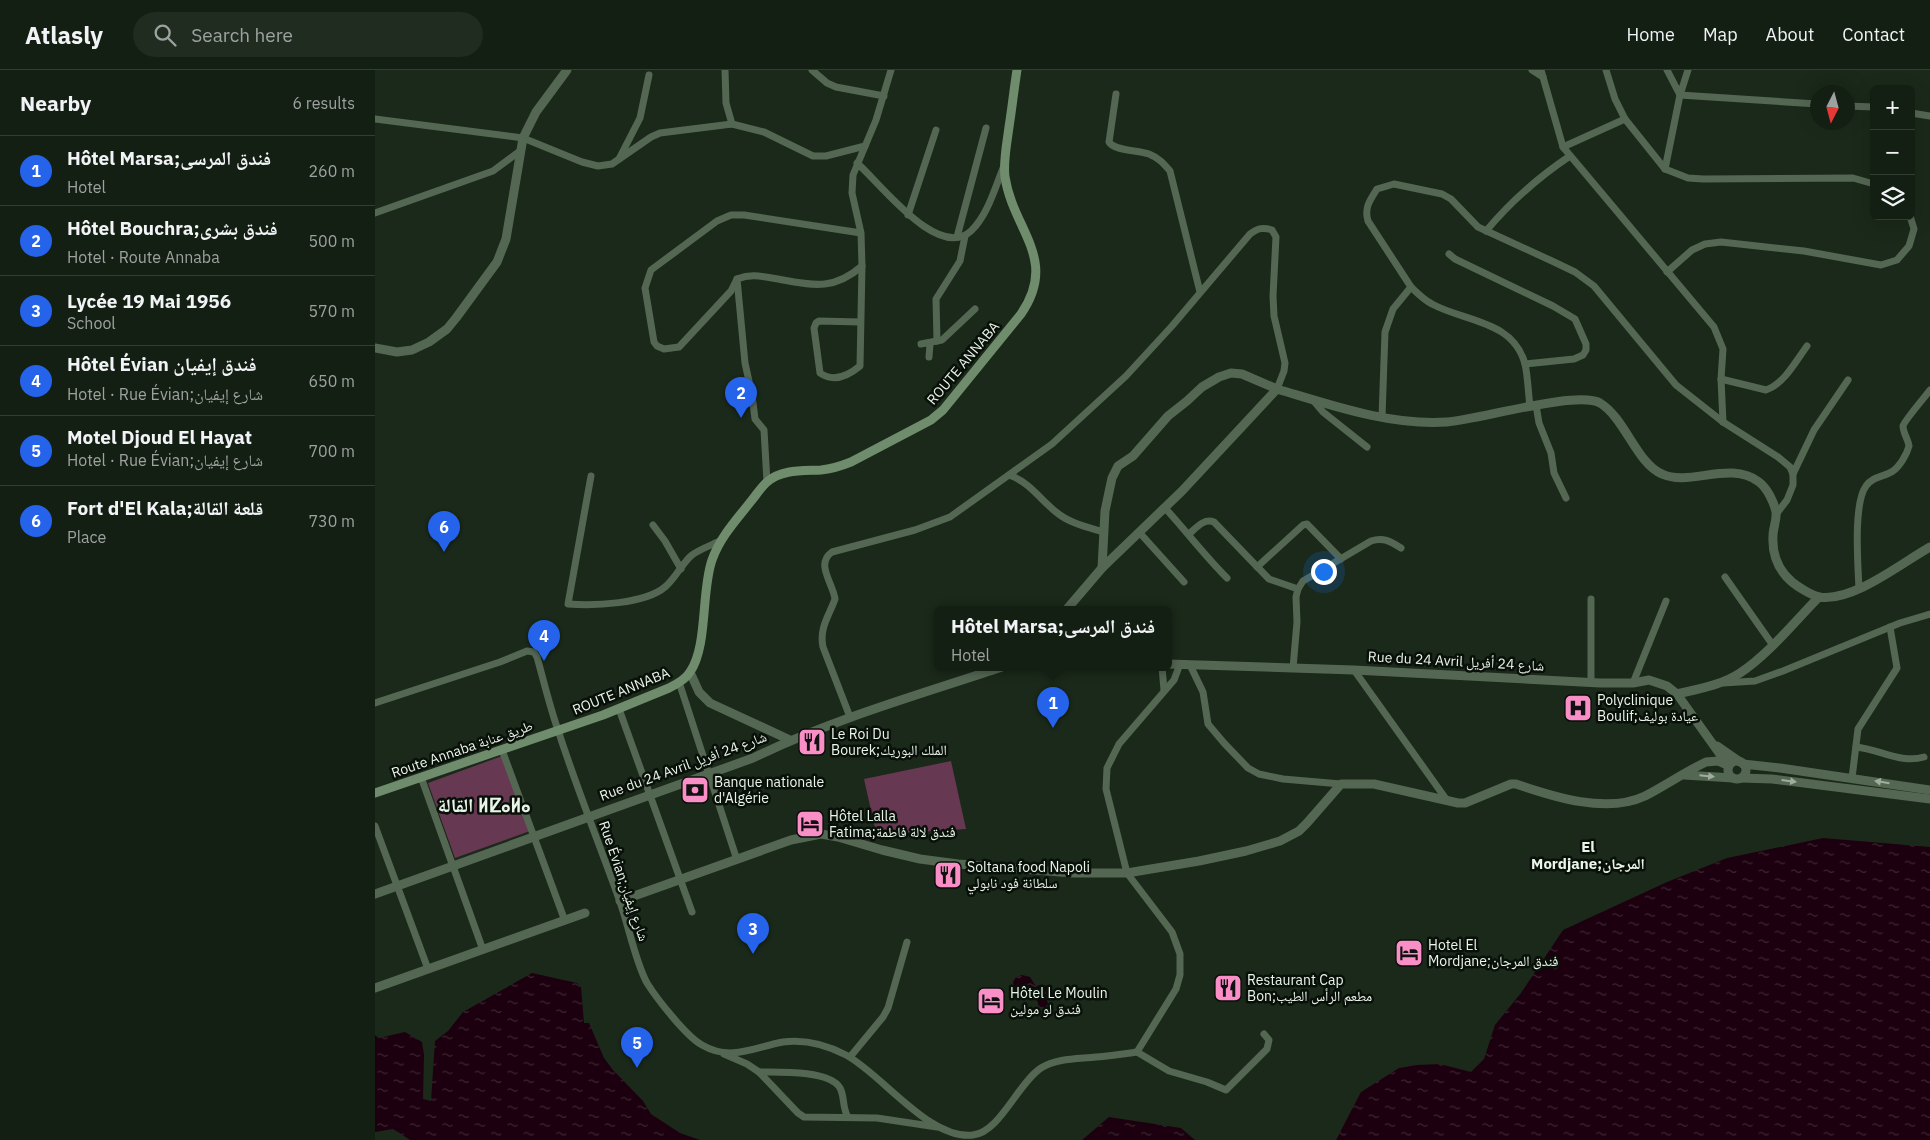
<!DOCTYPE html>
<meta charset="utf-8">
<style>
:root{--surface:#141f13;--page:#212c21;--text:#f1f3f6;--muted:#9da2a0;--line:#333d33;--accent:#2563eb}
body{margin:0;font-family:"IBM Plex Sans","Noto Naskh Arabic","Noto Sans Tifinagh",sans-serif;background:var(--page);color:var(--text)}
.controls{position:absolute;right:15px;top:15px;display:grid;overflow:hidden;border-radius:8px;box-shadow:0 5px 20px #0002}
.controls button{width:45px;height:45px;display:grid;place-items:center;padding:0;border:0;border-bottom:1px solid var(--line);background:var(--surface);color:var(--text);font:25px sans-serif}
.compass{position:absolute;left:1435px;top:15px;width:45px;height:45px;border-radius:50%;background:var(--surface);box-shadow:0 5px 20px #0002;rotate:186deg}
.you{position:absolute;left:948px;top:501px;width:18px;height:18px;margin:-12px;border:4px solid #fff;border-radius:50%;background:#1a73e8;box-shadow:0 0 0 8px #1a73e833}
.badge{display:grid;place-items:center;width:32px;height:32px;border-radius:50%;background:var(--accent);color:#fff;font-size:16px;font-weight:700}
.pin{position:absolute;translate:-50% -41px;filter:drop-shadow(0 1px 2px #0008)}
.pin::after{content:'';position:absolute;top:26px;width:18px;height:15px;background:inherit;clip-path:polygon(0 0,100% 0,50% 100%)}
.popup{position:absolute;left:559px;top:536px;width:238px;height:65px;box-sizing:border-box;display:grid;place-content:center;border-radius:8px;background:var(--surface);filter:drop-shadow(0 1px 4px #0005);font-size:16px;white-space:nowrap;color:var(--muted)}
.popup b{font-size:19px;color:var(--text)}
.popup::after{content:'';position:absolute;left:50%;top:100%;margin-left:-10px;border:10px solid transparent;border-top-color:var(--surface)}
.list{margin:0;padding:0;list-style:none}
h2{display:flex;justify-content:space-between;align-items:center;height:65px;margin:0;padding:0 20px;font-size:21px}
h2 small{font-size:16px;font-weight:400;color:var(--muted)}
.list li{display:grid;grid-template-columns:32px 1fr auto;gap:15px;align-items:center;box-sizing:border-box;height:70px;padding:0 20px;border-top:1px solid var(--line)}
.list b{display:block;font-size:19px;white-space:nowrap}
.list p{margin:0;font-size:16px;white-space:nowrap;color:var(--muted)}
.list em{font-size:16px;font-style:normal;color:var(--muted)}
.icon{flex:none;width:28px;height:28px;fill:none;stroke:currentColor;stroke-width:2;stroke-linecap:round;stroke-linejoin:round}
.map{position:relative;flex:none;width:1555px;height:1070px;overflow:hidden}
header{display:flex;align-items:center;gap:30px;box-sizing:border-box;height:70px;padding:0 25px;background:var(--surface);border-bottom:1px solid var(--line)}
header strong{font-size:24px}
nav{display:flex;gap:28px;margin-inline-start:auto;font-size:18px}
.search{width:350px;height:45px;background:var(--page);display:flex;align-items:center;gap:12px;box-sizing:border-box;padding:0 18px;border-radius:28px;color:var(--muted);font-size:19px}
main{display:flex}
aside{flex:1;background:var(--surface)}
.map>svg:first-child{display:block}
</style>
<header>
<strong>Atlasly</strong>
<div class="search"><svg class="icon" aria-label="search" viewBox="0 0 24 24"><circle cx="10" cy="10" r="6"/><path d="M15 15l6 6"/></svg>Search here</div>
<nav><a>Home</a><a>Map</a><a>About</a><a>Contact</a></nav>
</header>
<main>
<aside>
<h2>Nearby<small>6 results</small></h2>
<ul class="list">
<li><span class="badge">1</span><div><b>Hôtel Marsa;فندق المرسى</b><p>Hotel</p></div><em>260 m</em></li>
<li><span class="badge">2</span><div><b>Hôtel Bouchra;فندق بشرى</b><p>Hotel · Route Annaba</p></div><em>500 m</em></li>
<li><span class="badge">3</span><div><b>Lycée 19 Mai 1956</b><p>School</p></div><em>570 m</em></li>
<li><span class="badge">4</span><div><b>Hôtel Évian فندق إيفيان</b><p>Hotel · Rue Évian;شارع إيفيان</p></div><em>650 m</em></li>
<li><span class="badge">5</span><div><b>Motel Djoud El Hayat</b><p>Hotel · Rue Évian;شارع إيفيان</p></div><em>700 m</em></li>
<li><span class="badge">6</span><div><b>Fort d'El Kala;قلعة القالة</b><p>Place</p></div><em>730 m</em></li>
</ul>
</aside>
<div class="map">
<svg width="1555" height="1070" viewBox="0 0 1555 1070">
<defs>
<pattern id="water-ripples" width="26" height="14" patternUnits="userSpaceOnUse" patternTransform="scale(1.25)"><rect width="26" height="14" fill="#1c000f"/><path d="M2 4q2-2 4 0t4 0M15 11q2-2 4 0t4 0" fill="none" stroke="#3d2632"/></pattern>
</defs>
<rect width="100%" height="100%" fill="#1a2919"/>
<!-- green -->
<g fill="#673851">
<polygon points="127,686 155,761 80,788 53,713"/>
<polygon points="576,691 591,759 525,763 500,758 489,709"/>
</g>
<!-- water -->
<g fill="url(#water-ripples)">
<polygon points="1448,768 1555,777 1555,1070 961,1070 986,1022 1024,998 1042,995 1065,994 1096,1002 1109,989 1120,955 1146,923 1188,860 1292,812 1352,788"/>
<polygon points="157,903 202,913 206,917 209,953 214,953 229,988 238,1000 268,1031 276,1044 305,1063 325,1070 35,1070 18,1059 0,1062 0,965 4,968 30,962 47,972 49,985 48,1029 56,1031 60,971 73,961 88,942"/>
<path d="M647 905 655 907 660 915 673 916 674 920 671 926 673 934 670 937H665L663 934 662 930C655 923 646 927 640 920L638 912 641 907Z"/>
<polygon points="734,1047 806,1058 820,1070 707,1070"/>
</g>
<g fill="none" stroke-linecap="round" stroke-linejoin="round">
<!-- minor -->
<g stroke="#546753" stroke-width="7">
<polyline points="350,0 351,33 357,54 389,62 438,86 451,86 490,76"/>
<polyline points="437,0 452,13 461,17 509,26"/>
<polyline points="1157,0 1168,7"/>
<polyline points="1166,0 1188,77 1339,257 1348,279 1346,309 1348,352"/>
<polyline points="1231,0 1240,29 1250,49 1290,99 1313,108 1328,109 1478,108 1499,114"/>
<polyline points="1292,0 1305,25 1442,34"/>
<path d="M741 24 734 72C739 81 763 80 774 84 784 88 789 94 795 101L825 222"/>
<polyline points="1472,36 1499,37"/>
<polyline points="1536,43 1555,46"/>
<polyline points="0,49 148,68 207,92 223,96 237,94 276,67 285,63 357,54"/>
<polyline points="1188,77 1250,49"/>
<polyline points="244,89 265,48 274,5"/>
<path d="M482 93C505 113 563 191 596 161 613 145 620 117 629 96"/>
<polyline points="1290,99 1305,25 1313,0"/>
<polyline points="0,143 118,101 145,81"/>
<polyline points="533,145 561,60"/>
<path d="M1111 161C1137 130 1162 108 1195 86"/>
<path d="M486 163 369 145H356L342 151 276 200 270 218 279 272 282 276 289 279 304 277 356 221 362 209C375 204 385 206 397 208 434 214 456 223 487 196L486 163 477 123 478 105 501 50 516 0"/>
<polyline points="582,167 611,58"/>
<polyline points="1074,184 1080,189 1178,236 1200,249 1211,274 1211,280 1208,285 1199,289 1150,294"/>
<polyline points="1292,202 1317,180 1330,174 1346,172 1429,181 1506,195 1522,190 1534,176 1539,159 1535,146"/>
<polyline points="362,209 370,293 377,325 380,349 389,360 392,412"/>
<path d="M1036 217C1042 223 1049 230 1057 234 1090 252 1138 250 1150 294 1153 307 1153 322 1155 336"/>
<path d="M485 252 444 251 441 253 439 258 445 303C459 313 473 306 485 296L487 196"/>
<polyline points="562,271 561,229 585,191 590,166"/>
<polyline points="546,274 567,270 600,239"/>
<polyline points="554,287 555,274"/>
<path d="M1346 309 1391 320C1409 314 1421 291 1432 276"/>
<polyline points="937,329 948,342 992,377"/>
<polyline points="1161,335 1164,353 1176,383 1179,403 1191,428"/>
<path d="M1007 347 1010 262 1018 239 1036 217 993 151C989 138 995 130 1002 119L1019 114 1067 124 1076 129 1103 157 1177 191 1200 202 1219 216 1301 315 1348 352 1403 387 1415 397 1418 404V415L1412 430 1402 443"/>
<polyline points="1418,404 1439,360 1473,310"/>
<path d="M634 405C653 411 666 430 681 442 694 453 712 457 728 462"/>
<path d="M216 406 193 534C219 536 270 534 290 517 301 508 307 493 317 485 325 479 337 475 345 471"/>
<path d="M790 438C811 461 830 486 852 508"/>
<polyline points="278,455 290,471 306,499"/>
<polyline points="764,462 809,512"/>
<path d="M814 464C821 458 829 448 839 452L894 509 923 519"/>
<polyline points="882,497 928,455 932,454 966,489"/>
<polyline points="1350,507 1397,574"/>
<path d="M1484 519C1483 495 1478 434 1491 416 1498 406 1509 407 1518 401 1525 396 1532 384 1534 376 1533 369 1528 363 1528 356 1529 351 1550 327 1555 320"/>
<polyline points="815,595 828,622 833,654 849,673 873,698 884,704 908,709 966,714"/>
<polyline points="787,597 789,620"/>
<path d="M918 598 922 552 921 527 923 519 928 511 996 471C1008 467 1015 471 1026 478"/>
<polyline points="979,600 1071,729"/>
<polyline points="304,612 362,790"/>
<polyline points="1216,612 1216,529"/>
<polyline points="1258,613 1291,531"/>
<polyline points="1348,613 1380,611 1408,601 1525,553 1555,544"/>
<path d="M0 633 125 592 152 581 159 582 162 587C169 612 175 638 184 663 202 719 224 773 244 829 253 853 260 891 272 913 282 929 311 966 327 975 356 992 380 977 408 972 430 969 452 975 471 985 508 1005 554 1070 598 1065 625 1062 643 1013 666 998 682 988 703 989 721 987 735 986 748 984 762 982"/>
<polyline points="244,639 317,842"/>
<path d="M475 647 448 577C444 558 454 546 460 529 458 513 440 494 457 482L540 460 575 447 677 374 751 306 797 256 875 164C883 158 888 157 897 160L901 167 898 226 899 246 910 293 909 301 902 319"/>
<path d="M1481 677C1504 679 1526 694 1549 687"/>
<polyline points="127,680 190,851"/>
<polyline points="46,707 108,880"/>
<polyline points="1477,708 1483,659 1522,598 1515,557"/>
<polyline points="0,756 53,899"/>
<polyline points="762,982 801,919 805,905 805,884 797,862 752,803 731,719 732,698 744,674 799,610 805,594"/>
<polyline points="762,982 794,1001 832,1012 851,1020 892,979 894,970 889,964"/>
<polyline points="349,984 372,994 384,1002 423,1043 429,1047 502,1048 562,1057"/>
<polyline points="475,987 508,947 513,938 532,872"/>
<path d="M384 1002C403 1002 455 1000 465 1018 470 1027 467 1038 473 1047"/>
</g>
<!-- tertiary -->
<g stroke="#546753" stroke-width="9">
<polyline points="0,278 22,282 37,280 54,272 72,259 81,248 122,192 131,169 148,68 161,42 192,0"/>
<polyline points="727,498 730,441 737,408 743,396 758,386 793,346 812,331 827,317 844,307 856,303 867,304 902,319"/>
<path d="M692 539 727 498 807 421 902 319C956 335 1015 356 1072 352 1103 350 1202 320 1225 333 1250 348 1262 394 1287 404 1315 417 1355 390 1384 412 1392 418 1399 432 1401 442 1402 450 1398 458 1398 466 1397 484 1403 500 1417 512 1423 517 1436 525 1444 527 1477 533 1528 492 1555 477"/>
<polyline points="793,594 979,600 1225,613 1258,613 1274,610 1292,616 1302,624 1352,694"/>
<polyline points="315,602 324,622 335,633 415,670"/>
<path d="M1302 624C1323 619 1347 615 1365 603 1394 584 1420 551 1444 527"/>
<polyline points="1342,676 1365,692"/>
<circle cx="1362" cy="700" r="9"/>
<polyline points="1368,694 1405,698 1555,720"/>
<polyline points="1309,705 1358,708"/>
<polyline points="1366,708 1397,709 1555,729"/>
<path d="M0 824 378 688C458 649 543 625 627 597"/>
<path d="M245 831 416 770 446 764 463 767 507 780 545 789 583 794 698 803H752L824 791 871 781 905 771 924 761 932 753 966 714H999L1083 733H1090L1136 714H1141C1179 727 1232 744 1270 726 1291 715 1310 702 1331 692L1343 691 1354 696"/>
<polyline points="0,918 210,843"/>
</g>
<!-- secondary -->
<path stroke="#6f8d6c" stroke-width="9" d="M0 723 228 645 294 618C302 614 311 609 315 602 333 576 326 521 337 490 345 467 362 449 377 430 382 424 386 417 392 412 407 399 428 401 446 400 457 399 466 396 476 392L556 350 568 340 646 244C684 189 638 160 630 107 628 91 632 73 634 57 637 38 639 19 642 0"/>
</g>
<!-- one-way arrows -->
<defs><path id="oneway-solid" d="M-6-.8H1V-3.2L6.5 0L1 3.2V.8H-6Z" transform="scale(1.25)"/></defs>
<g fill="#9fae9e">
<use href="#oneway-solid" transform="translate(1332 706) rotate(6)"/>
<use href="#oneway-solid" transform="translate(1414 711) rotate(7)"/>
<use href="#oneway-solid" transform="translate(1507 712) rotate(-171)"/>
</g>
<!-- icons -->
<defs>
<symbol id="hospital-square" viewBox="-11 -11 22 22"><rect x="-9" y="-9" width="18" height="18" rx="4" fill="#fa8fc8" stroke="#091009"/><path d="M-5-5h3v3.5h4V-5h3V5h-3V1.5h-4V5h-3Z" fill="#111"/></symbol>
<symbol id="restaurant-square" viewBox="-11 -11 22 22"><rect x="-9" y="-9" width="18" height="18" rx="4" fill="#fa8fc8" stroke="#091009"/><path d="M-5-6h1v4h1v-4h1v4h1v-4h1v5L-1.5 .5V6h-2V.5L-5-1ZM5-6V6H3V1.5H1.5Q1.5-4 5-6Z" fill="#111"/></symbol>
<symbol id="bank-square" viewBox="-11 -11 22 22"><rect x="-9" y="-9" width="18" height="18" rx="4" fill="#fa8fc8" stroke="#091009"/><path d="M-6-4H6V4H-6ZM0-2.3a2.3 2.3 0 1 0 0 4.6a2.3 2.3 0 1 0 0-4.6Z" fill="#111"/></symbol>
<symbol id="hotel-square" viewBox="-11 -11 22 22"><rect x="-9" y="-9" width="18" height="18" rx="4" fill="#fa8fc8" stroke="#091009"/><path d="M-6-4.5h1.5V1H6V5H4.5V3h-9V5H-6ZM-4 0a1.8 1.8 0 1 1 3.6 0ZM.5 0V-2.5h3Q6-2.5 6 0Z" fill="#111"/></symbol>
</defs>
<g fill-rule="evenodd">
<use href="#hospital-square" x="1187" y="622" width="32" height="32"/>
<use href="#restaurant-square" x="421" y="656" width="32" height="32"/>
<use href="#bank-square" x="304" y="704" width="32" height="32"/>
<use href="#hotel-square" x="419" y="738" width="32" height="32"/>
<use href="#restaurant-square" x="557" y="789" width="32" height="32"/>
<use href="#hotel-square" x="1018" y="867" width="32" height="32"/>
<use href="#restaurant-square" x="837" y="902" width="32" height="32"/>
<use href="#hotel-square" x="600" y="915" width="32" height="32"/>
</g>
<g text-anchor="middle" stroke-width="5" stroke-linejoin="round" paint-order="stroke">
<!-- street labels -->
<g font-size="14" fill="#eaf5e9" stroke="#091009">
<text transform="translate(588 293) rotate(-50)" y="5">ROUTE ANNABA</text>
<text transform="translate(1081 591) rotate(3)" y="5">Rue du 24 Avril شارع 24 أفريل</text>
<text transform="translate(246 621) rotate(-22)" y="5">ROUTE ANNABA</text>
<text transform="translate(87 679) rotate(-19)" y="5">Route Annaba طريق عنابة</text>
<text transform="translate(308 696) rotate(-20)" y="5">Rue du 24 Avril شارع 24 أفريل</text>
<text transform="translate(249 811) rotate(71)" y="5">Rue Évian;شارع إيفيان</text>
</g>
<!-- poi labels -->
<g font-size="14" fill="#eaf5e9" stroke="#091009" text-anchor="start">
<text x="1222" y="635">Polyclinique<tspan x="1222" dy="16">Boulif;عيادة بوليف</tspan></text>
<text x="456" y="669">Le Roi Du<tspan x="456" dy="16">Bourek;الملك البوريك</tspan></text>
<text x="339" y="717">Banque nationale<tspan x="339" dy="16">d'Algérie</tspan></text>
<text x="454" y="751">Hôtel Lalla<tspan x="454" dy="16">Fatima;فندق لالة فاطمة</tspan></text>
<text x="592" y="802">Soltana food Napoli<tspan x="592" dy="16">سلطانة فود نابولي</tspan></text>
<text x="1053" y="880">Hotel El<tspan x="1053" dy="16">Mordjane;فندق المرجان</tspan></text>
<text x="872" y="915">Restaurant Cap<tspan x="872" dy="16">Bon;مطعم الرأس الطيب</tspan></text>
<text x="635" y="928">Hôtel Le Moulin<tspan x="635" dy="16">فندق لو مولين</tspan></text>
</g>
<!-- neighbourhood labels -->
<g font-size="15" font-weight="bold" fill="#eaf5e9" stroke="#091009">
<text x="1213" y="782">El<tspan x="1213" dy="17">Mordjane;المرجان</tspan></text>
</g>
<!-- district labels -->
<g font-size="19" font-weight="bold" fill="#eaf5e9" stroke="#091009">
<text x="109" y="742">القالة ⵍⵇⴰⵍⴰ</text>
</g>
</g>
</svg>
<div class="controls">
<button>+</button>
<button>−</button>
<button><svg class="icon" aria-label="layers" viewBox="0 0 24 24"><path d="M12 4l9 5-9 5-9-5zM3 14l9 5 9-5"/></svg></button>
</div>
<svg class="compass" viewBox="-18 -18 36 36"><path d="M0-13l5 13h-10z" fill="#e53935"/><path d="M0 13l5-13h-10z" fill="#9da2a0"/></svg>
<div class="you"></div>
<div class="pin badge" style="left:678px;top:658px">1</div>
<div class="popup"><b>Hôtel Marsa;فندق المرسى</b>Hotel</div>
<div class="pin badge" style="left:366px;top:348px">2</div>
<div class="pin badge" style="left:378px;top:884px">3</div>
<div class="pin badge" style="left:169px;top:591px">4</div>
<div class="pin badge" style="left:262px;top:998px">5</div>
<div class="pin badge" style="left:69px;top:482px">6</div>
</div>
</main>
